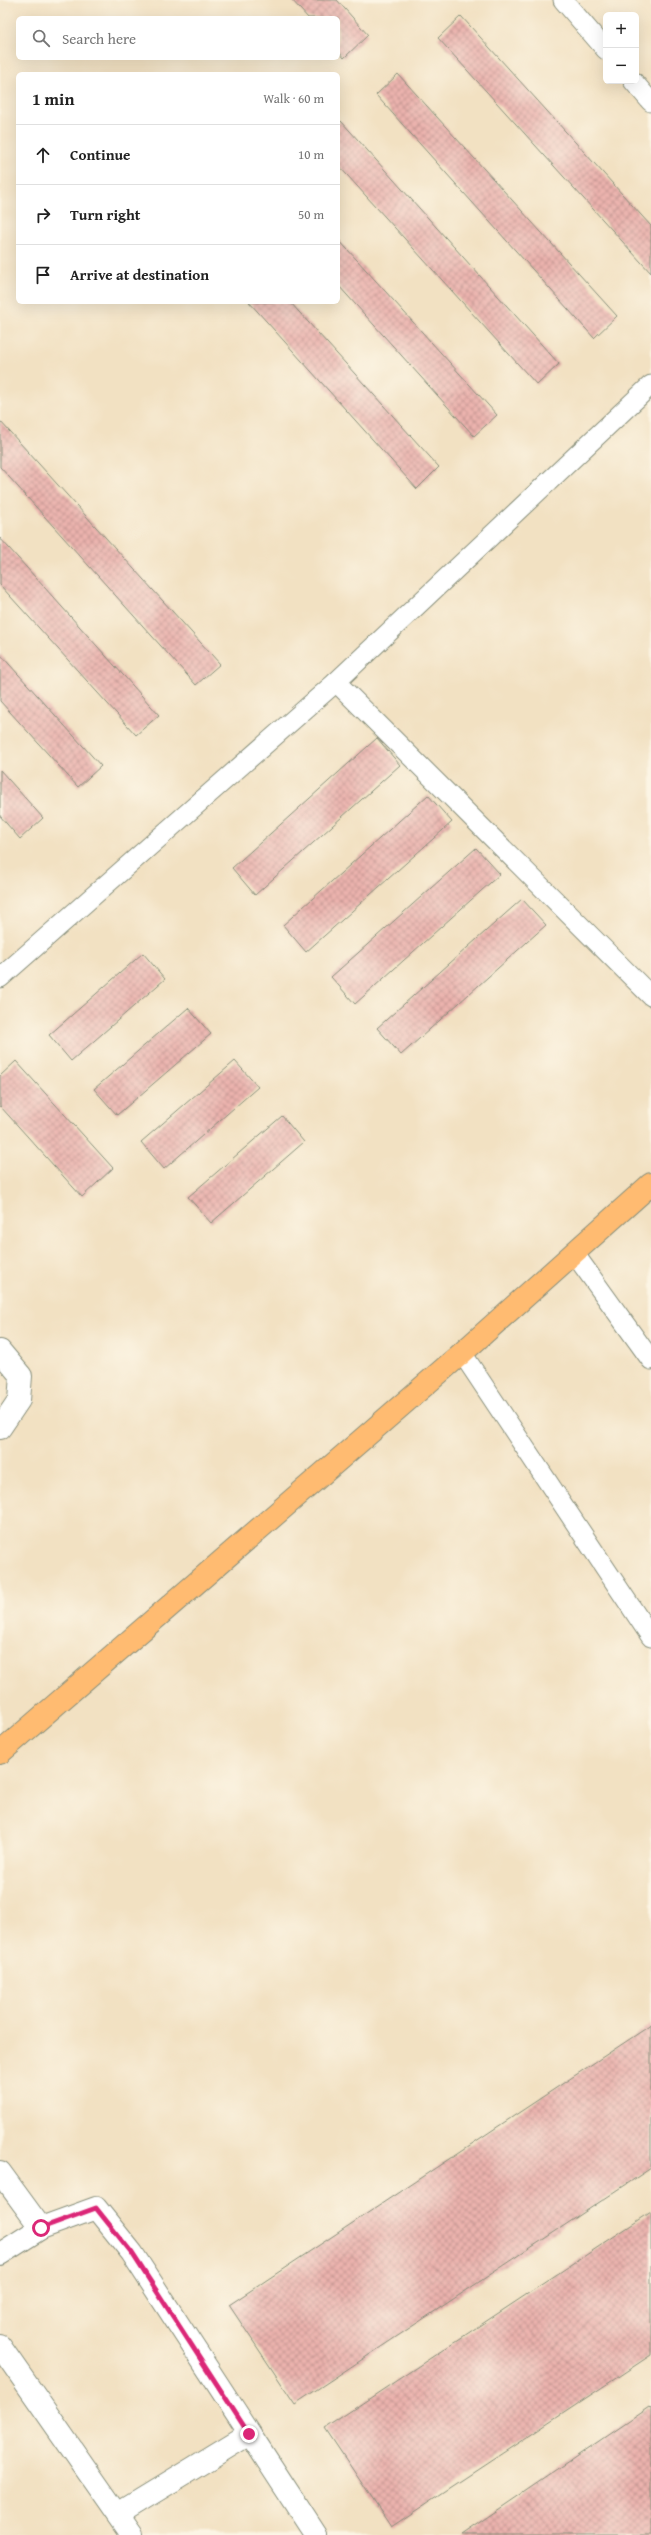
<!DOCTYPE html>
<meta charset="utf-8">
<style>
:root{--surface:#fff;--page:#f6f6f6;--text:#222;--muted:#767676;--line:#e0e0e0}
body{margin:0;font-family:"Gentium Book Plus",serif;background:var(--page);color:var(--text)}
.controls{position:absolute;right:12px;top:12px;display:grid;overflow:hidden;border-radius:6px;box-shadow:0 4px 16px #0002}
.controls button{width:36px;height:36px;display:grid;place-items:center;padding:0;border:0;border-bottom:1px solid var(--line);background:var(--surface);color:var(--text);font:20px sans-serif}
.stop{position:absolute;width:12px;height:12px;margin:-9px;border:3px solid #db2777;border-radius:50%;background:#fff}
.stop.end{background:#db2777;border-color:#fff;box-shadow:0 1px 4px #0008}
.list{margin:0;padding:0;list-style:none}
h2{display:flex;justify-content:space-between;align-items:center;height:52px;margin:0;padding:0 16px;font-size:17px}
h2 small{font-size:13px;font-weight:400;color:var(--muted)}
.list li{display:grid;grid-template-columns:26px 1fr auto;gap:12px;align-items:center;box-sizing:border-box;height:60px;padding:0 16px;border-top:1px solid var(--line)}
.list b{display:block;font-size:15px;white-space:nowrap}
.list em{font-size:13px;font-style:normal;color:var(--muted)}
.icon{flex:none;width:22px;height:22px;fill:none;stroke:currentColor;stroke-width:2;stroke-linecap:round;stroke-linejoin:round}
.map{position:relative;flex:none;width:651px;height:2535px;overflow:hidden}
.search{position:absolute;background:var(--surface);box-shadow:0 4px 16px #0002;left:16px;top:16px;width:324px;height:44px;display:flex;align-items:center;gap:10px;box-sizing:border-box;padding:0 14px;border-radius:6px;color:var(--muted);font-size:15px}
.panel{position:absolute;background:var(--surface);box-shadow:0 4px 16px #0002;left:16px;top:72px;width:324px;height:232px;border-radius:6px}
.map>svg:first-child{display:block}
</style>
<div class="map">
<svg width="651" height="2535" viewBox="0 0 651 2535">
<defs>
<pattern id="building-cross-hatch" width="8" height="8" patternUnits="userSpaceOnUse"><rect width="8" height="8" fill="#ebb2ad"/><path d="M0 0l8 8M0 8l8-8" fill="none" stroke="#be928e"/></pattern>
</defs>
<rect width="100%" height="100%" fill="#fcf5e5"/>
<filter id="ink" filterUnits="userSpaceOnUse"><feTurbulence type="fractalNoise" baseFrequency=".025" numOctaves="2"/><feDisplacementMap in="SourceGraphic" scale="8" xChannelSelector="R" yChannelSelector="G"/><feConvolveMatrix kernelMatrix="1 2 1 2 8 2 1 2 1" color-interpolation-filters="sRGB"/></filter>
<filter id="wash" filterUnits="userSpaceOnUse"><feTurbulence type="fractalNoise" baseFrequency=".012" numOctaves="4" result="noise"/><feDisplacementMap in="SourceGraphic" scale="16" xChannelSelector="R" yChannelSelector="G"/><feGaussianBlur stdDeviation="0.9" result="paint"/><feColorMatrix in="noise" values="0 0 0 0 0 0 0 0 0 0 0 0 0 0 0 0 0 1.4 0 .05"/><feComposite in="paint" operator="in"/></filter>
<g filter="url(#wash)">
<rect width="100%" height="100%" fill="#f2e1c2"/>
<g id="blocks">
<!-- building -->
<g fill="url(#building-cross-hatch)">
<polygon points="292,0 337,0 368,35 344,58 338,51 338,18 308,18"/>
<polygon points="461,16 651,226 651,273 438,38"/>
<polygon points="398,74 617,316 594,338 376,95"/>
<polygon points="341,121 559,364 537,385 338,165 338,124"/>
<polygon points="338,239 497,415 474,436 338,285"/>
<polygon points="249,302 290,302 439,467 417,489"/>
<polygon points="0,421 220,664 196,685 0,467"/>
<polygon points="0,538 159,715 136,735 0,585"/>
<polygon points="0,654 101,766 78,787 0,701"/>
<polygon points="377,738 400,765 255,895 232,868"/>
<polygon points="0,770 43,818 20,839 0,816"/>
<polygon points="428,795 452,822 306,952 283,925"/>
<polygon points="476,848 500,874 355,1004 331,977"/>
<polygon points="522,899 546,925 401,1055 377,1028"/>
<polygon points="143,953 165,979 71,1061 49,1035"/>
<polygon points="188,1008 211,1034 117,1115 94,1089"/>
<polygon points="16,1061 113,1168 82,1197 0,1106 0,1076"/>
<polygon points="235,1061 258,1087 164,1169 141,1142"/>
<polygon points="282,1116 304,1142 211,1223 188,1197"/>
<polygon points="651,2025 651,2168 295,2404 229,2305"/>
<polygon points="651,2212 651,2355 391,2527 325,2428"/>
<polygon points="649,2407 651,2409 651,2535 461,2535"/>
</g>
</g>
</g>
<g filter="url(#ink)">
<use href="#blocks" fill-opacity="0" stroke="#888f7b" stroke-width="1"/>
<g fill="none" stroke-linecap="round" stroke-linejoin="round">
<defs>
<g id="lane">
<polyline points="563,0 606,50"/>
<polyline points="633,81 651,102"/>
<polyline points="336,682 651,996"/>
<polyline points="0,978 336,682 651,385"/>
<polyline points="574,1253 651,1360"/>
<polyline points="462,1353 651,1637"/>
</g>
<g id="street">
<polyline points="0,1351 21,1376 19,1400 0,1428"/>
<polyline points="0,2172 41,2228"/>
<polyline points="0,2254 41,2228 96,2208 132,2253 316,2535"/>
<polyline points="0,2346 132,2535"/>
<polyline points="118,2514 249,2434"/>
</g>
<polyline id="primary" points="0,1753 462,1353 651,1184"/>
</defs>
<!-- lane casing -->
<use href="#lane" stroke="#888f7b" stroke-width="21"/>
<!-- street casing -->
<use href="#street" stroke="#888f7b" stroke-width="24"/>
<!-- primary casing -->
<use href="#primary" stroke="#888f7b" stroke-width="24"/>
<!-- lane -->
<use href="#lane" stroke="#fff" stroke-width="19"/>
<!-- street -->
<use href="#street" stroke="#fff" stroke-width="22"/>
<!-- primary -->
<use href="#primary" stroke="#ffbb71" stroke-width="22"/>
</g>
</g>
<g fill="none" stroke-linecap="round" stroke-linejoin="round" filter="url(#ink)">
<!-- route -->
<polyline stroke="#db2777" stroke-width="5" points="41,2228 96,2208 132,2253 249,2434"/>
</g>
</svg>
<div class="controls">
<button>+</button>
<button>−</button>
</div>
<div class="stop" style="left:41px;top:2228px"></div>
<div class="stop end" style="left:249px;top:2434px"></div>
<div class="search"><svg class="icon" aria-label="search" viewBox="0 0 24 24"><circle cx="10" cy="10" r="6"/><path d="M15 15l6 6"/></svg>Search here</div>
<section class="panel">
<h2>1 min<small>Walk · 60 m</small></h2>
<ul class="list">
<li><svg class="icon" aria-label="ahead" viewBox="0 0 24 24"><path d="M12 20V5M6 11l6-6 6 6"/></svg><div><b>Continue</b></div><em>10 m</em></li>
<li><svg class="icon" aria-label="right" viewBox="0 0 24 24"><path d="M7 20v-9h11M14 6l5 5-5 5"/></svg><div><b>Turn right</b></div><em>50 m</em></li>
<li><svg class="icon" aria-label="arrive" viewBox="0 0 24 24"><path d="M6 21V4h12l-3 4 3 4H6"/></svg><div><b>Arrive at destination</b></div></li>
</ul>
</section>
</div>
